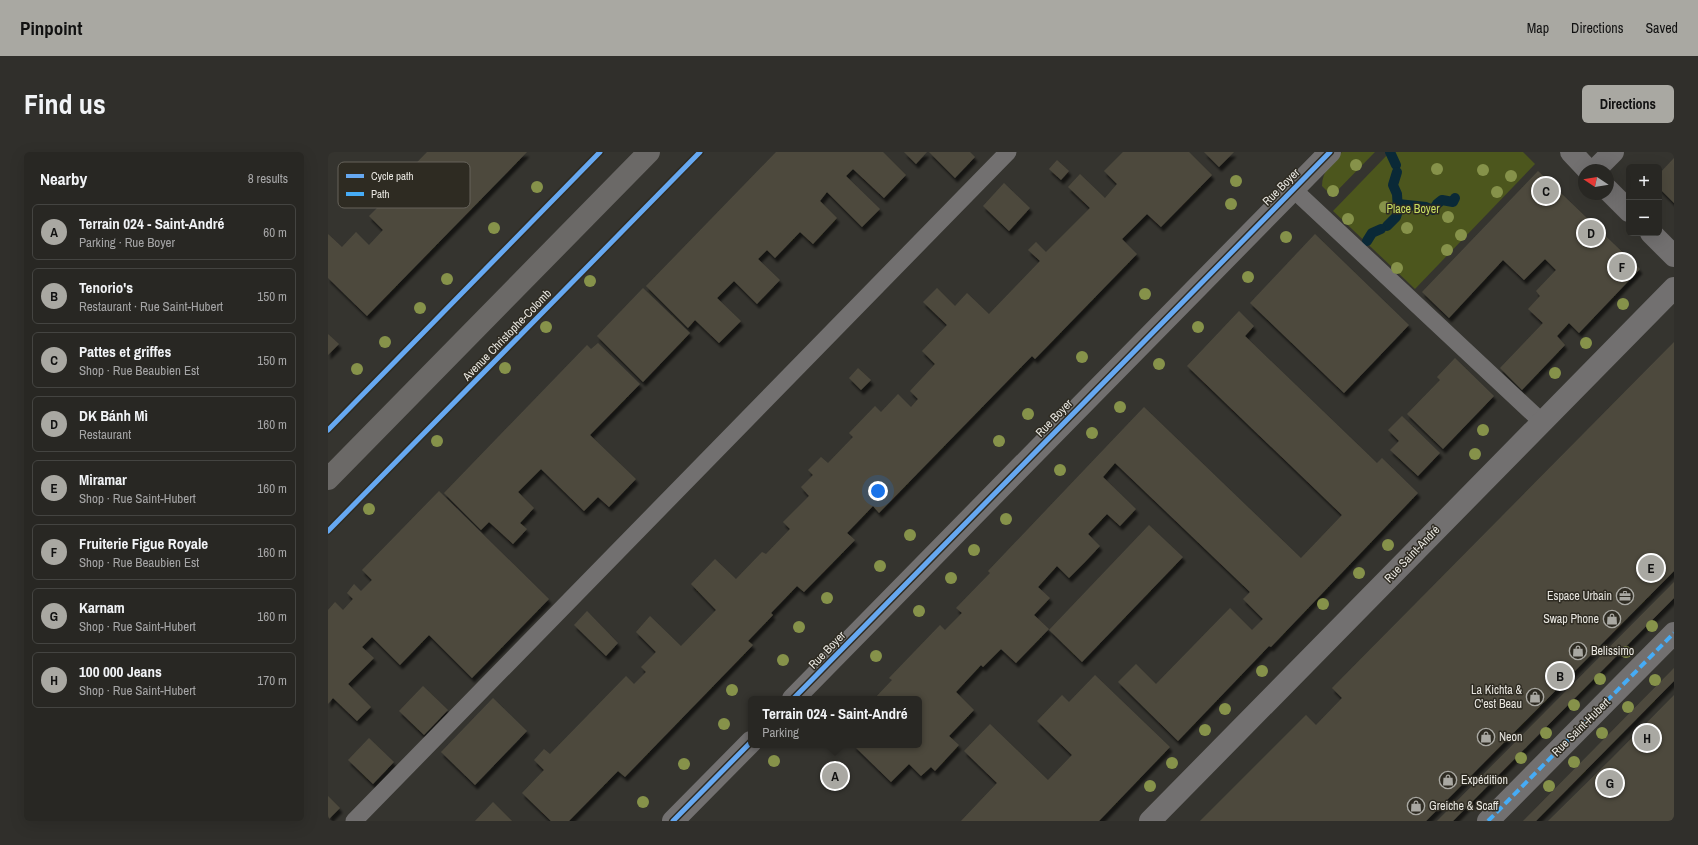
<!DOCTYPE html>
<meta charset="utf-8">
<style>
:root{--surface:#282723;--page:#302f2b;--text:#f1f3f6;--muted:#a5a5a6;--line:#444441;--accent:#a9a8a2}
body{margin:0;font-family:"Archivo Narrow",sans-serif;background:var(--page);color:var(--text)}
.controls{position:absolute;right:12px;top:12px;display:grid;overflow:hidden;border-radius:6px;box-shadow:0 4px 16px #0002}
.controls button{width:36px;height:36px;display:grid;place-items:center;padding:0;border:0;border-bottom:1px solid var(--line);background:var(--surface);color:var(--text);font:20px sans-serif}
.compass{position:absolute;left:1250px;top:12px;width:36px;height:36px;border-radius:50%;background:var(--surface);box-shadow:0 4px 16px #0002;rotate:282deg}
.you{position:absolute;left:550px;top:339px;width:14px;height:14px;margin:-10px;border:3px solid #fff;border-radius:50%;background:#1a73e8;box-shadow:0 0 0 6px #1a73e833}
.badge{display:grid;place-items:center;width:26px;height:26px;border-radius:50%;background:var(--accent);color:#111;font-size:13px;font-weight:700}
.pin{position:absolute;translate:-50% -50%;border:2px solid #fff;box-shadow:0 1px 4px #0006}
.popup{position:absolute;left:420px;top:544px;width:174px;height:52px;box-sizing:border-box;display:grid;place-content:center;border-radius:6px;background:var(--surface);filter:drop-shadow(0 1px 3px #0005);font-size:13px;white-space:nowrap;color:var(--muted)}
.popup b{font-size:15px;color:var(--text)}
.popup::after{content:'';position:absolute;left:50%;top:100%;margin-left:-8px;border:8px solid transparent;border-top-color:var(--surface)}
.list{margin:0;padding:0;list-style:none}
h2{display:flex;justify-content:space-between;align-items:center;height:52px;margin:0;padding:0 16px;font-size:17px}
h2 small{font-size:13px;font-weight:400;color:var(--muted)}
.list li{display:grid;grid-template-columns:26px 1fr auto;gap:12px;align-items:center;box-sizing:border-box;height:56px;margin:0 8px 8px;padding:0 8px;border:1px solid var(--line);border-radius:6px}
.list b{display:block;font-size:15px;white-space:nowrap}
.list p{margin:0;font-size:13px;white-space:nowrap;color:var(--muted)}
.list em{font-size:13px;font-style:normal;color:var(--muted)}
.map{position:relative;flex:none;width:1346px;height:669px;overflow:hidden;border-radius:6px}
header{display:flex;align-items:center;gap:24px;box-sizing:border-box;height:56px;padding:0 20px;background:var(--accent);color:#111}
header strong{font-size:19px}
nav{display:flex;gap:22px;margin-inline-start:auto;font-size:14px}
.intro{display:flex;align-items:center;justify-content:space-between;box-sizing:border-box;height:96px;padding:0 24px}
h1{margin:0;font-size:28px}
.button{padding:10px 18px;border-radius:6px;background:var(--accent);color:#111;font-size:14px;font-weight:700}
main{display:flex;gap:24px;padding:0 24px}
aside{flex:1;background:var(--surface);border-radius:6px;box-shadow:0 4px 16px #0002}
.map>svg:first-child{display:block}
</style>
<header>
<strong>Pinpoint</strong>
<nav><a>Map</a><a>Directions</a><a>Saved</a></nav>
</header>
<div class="intro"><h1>Find us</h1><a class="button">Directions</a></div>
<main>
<aside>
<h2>Nearby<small>8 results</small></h2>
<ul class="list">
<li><span class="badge">A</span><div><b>Terrain 024 - Saint-André</b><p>Parking · Rue Boyer</p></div><em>60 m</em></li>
<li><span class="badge">B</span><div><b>Tenorio's</b><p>Restaurant · Rue Saint-Hubert</p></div><em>150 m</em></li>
<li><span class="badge">C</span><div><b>Pattes et griffes</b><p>Shop · Rue Beaubien Est</p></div><em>150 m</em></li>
<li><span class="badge">D</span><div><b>DK Bánh Mì</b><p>Restaurant</p></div><em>160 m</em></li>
<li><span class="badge">E</span><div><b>Miramar</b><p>Shop · Rue Saint-Hubert</p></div><em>160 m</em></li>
<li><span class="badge">F</span><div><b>Fruiterie Figue Royale</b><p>Shop · Rue Beaubien Est</p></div><em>160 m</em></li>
<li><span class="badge">G</span><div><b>Karnam</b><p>Shop · Rue Saint-Hubert</p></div><em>160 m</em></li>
<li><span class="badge">H</span><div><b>100 000 Jeans</b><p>Shop · Rue Saint-Hubert</p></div><em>170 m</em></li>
</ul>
</aside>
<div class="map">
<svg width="1346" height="669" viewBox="0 0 1346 669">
<defs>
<filter id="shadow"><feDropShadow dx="2.5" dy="4.5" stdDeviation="1" flood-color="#0009"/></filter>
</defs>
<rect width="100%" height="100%" fill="#35342f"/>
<!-- green -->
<g fill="#4c561d">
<path d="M1014 0H1047L1004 44 994 34C994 19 1004 10 1014 0Z"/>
<polygon points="1062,0 1195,0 1207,12 1087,137 1005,59"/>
</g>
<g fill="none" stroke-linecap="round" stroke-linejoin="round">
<!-- stream -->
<g stroke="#0a2937" stroke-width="10">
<polyline points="1062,0 1068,13"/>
<polyline points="1070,52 1098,55 1105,58 1109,52 1114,48 1125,50 1127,46"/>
<polyline points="1059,74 1068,65 1070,59 1069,42 1065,33 1069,20"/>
<polyline points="1039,89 1044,81 1053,77"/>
</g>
</g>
<!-- building -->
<g fill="#4e4a3e" filter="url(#shadow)">
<polygon points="99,0 199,0 39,164 0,126 0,82 14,95 28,80 41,93 55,78 41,64 50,55 37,43 31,49 20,39 41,18 62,38"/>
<polygon points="448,0 555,0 578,23 556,46 525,17 518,24 552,57 534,75 499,40 492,49 509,66 485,92 472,80 447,106 439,98 430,107 452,128 429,152 406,129 389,146 413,169 391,191 367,168 360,176 318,134"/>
<polygon points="576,0 599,0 588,12"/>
<polygon points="601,0 642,0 647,5 627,26"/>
<polygon points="795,0 861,0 884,23 833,75 819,62 794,87 809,102 707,207 704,204 551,361 545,354 519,381 527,388 476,440 469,434 443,461 445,463 420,489 425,493 297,625 290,619 241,669 223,669 194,641 216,618 206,608 216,597 222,602 298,524 306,532 318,520 313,515 328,500 308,480 322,464 353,494 388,458 363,432 387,407 408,427 434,400 438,402 462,377 455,370 481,344 473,335 485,323 480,318 493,305 500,311 525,285 521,281 547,254 553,260 570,242 583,255 590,247 582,239 607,212 594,199 619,173 595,150 609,136 627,154 639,141 661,162 712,109 700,98 708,90 718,100 762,56 740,35 752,22 777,46 789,32 776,19"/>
<polygon points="876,0 906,0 891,15"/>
<polygon points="1346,6 1346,51 1331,36 1331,22"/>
<polygon points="729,8 741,19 733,28 721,17"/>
<polygon points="1210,19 1312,117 1251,181 1241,171 1229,184 1237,193 1194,238 1172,216 1215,171 1200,157 1212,144 1208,139 1228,118 1217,107 1196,128 1175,108 1121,166 1094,140"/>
<polygon points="676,31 702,56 681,79 655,54"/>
<polygon points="987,82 1081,173 1016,241 922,151"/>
<polygon points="315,136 362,181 315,230 269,184"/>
<polygon points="911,159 926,174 917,184 1049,311 1054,306 1090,341 943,495 941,494 850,589 790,530 808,512 828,532 902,456 924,478 935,467 915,447 922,440 787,311 775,325 808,357 792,374 779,362 760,382 772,394 757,410 741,426 729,414 710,435 722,446 706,463 721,477 688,511 673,497 655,515 653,513 628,540 646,558 621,584 631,593 607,619 603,615 593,624 581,612 563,630 525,593 591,593 591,547 546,547 564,528 561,526 612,473 617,478 634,461 628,456 662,421 660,419 816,255 973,406 1014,363 859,214"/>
<polygon points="0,182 11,192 0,203"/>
<polygon points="1346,190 1346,419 1118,649 1098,669 872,669 978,563 988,573 1014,546 1004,536"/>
<polygon points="270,191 312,232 262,283 308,327 281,355 270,345 256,359 213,317 190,340 206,356 192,371 199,377 185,392 161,370 153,378 116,341 259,193 263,197"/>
<polygon points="1127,206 1166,244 1115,297 1079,262 1112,228 1109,225"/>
<polygon points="530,216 543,228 533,238 521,226"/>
<polygon points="1074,264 1112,301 1090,324 1062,298 1071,289 1060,278"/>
<polygon points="111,339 221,447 144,526 101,483 72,513 44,485 34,495 46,506 20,532 43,555 29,569 5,546 0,552 0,458 7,450 15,458 25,447 19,441 26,432 33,439 44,428 34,418"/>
<polygon points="821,373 855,405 754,510 721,478"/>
<polygon points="1346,430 1346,446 1125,669 1109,669"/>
<polygon points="259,459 290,491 278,504 246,473"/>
<polygon points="1346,516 1346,529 1208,669 1195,669"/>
<polygon points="767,523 842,595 771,669 633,669 669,631 636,599 662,572 720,628 744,603 709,569 734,543 741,550"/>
<polygon points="95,534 120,558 96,583 71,559"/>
<polygon points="1346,543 1346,669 1220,669 1284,606"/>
<polygon points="165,546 199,579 147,633 113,600"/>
<polygon points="41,586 66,610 45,632 20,608"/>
<polygon points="0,644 12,656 0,668"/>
<polygon points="165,650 184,669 147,669"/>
</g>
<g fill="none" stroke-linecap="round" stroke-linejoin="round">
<!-- service -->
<g stroke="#727070" stroke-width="17">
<polyline points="965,37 1214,270"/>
<polyline points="26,669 680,0"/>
</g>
<!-- minor -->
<g stroke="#727070" stroke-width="22">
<polyline points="1267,18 1285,0"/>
<polyline points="465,547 1002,0"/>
<polyline points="345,669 423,590"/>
<polyline points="822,669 1346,136"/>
<polyline points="1160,669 1346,481"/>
</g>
<!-- tertiary -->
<g stroke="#727070" stroke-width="22">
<polyline points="1243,0 1260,18"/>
<polyline points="1280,38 1301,59"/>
<polyline points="1323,81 1346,104"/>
</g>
<!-- secondary -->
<polyline stroke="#6b6967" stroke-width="22" points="0,327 321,0"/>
<!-- quiet -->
<polyline stroke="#46acf6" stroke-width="4" stroke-dasharray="8 4" stroke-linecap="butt" points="1160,669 1346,481"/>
<defs>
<g id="cycleway">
<polyline points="0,278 272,0"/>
<polyline points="0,379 372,0"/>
<polyline points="465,547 1002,0"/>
<polyline points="345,669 423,590"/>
</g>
</defs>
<!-- cycleway casing -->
<use href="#cycleway" stroke="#2e2b22" stroke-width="8"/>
<!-- cycleway -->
<use href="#cycleway" stroke="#66a8f1" stroke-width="5"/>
</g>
<!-- trees -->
<g fill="#86924a">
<circle cx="1028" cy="13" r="6"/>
<circle cx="1109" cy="17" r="6"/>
<circle cx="1155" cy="18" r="6"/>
<circle cx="1183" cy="24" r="6"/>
<circle cx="908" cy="29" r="6"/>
<circle cx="209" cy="35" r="6"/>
<circle cx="1005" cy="39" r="6"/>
<circle cx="1169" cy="40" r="6"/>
<circle cx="903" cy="52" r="6"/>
<circle cx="1057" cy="55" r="6"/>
<circle cx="1120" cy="65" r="6"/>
<circle cx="1020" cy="67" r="6"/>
<circle cx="166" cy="76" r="6"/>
<circle cx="1079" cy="76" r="6"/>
<circle cx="1133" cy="83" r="6"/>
<circle cx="958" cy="85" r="6"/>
<circle cx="1119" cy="98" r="6"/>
<circle cx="1069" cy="116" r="6"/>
<circle cx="920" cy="125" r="6"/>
<circle cx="119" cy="127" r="6"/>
<circle cx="262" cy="129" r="6"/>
<circle cx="817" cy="142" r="6"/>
<circle cx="1295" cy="152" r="6"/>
<circle cx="92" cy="156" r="6"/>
<circle cx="218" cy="175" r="6"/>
<circle cx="870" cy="175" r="6"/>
<circle cx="57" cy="190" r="6"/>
<circle cx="1258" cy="191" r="6"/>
<circle cx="754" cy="205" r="6"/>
<circle cx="831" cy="212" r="6"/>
<circle cx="177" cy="216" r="6"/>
<circle cx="29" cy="217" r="6"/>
<circle cx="1227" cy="221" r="6"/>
<circle cx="792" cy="255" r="6"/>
<circle cx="700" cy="262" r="6"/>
<circle cx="1155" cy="278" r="6"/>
<circle cx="764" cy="281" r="6"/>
<circle cx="109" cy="289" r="6"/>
<circle cx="671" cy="289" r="6"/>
<circle cx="1147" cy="302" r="6"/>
<circle cx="732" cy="318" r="6"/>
<circle cx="41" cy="357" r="6"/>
<circle cx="678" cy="367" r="6"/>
<circle cx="582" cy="383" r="6"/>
<circle cx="1060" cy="393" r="6"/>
<circle cx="646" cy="398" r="6"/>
<circle cx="552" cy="414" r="6"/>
<circle cx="1031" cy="421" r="6"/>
<circle cx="623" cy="426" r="6"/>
<circle cx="499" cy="446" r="6"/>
<circle cx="995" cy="452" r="6"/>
<circle cx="591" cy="459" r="6"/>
<circle cx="1324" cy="474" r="6"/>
<circle cx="471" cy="475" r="6"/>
<circle cx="1298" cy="500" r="6"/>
<circle cx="548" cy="504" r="6"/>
<circle cx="455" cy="508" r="6"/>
<circle cx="934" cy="519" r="6"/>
<circle cx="1272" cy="527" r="6"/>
<circle cx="1327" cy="528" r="6"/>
<circle cx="404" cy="538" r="6"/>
<circle cx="1246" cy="553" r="6"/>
<circle cx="1300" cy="555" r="6"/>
<circle cx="897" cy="557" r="6"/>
<circle cx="396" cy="572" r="6"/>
<circle cx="877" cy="578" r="6"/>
<circle cx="1218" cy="581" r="6"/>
<circle cx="1274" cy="581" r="6"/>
<circle cx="1193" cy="606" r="6"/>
<circle cx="446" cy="609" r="6"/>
<circle cx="1246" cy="610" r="6"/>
<circle cx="844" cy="611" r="6"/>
<circle cx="356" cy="612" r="6"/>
<circle cx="822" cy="634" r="6"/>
<circle cx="1221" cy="634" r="6"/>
<circle cx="315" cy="650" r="6"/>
</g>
<!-- icons -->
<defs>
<symbol id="office-ring" viewBox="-11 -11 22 22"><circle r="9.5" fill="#2e2b22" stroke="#a9a8a2" stroke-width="1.5"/><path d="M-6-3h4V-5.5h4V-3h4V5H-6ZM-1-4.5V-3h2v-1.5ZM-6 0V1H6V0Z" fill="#a9a8a2"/></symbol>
<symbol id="shop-ring" viewBox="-11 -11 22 22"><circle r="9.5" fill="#2e2b22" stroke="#a9a8a2" stroke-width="1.5"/><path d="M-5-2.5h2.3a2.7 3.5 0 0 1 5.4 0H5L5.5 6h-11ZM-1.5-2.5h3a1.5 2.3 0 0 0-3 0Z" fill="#a9a8a2"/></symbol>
</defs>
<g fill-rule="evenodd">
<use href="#office-ring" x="1287" y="434" width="20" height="20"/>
<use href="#shop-ring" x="1274" y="457" width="20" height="20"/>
<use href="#shop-ring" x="1240" y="489" width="20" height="20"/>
<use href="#shop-ring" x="1197" y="535" width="20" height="20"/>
<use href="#shop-ring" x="1148" y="575" width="20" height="20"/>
<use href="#shop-ring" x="1110" y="618" width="20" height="20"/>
<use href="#shop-ring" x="1078" y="644" width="20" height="20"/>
</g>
<g text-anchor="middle" stroke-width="3" stroke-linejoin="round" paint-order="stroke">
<!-- street labels -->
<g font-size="12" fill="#e8e6e0" stroke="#2e2b22">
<text transform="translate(953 35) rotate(-45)" y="4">Rue Boyer</text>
<text transform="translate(179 183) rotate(-46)" y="4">Avenue Christophe-Colomb</text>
<text transform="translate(726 266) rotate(-46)" y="4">Rue Boyer</text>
<text transform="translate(1084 402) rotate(-46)" y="4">Rue Saint-André</text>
<text transform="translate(499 498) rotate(-46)" y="4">Rue Boyer</text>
<text transform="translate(1253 575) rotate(-45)" y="4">Rue Saint-Hubert</text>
</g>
<!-- park labels -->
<g font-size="12" fill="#c8de61" stroke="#2e2b22">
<text x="1085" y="61">Place Boyer</text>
</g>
<!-- poi labels -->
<g font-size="12" fill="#e8e6e0" stroke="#2e2b22" text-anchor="start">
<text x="1284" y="448" text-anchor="end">Espace Urbain</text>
<text x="1271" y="471" text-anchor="end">Swap Phone</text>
<text x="1263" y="503">Belissimo</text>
<text x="1194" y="542" text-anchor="end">La Kichta &amp;<tspan x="1194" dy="14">C'est Beau</tspan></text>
<text x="1171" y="589">Neon</text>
<text x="1133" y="632">Expédition</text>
<text x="1101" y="658">Greiche &amp; Scaff</text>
</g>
</g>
<!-- legend -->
<rect x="10" y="10" width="132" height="46" rx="6" fill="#2e2b22" stroke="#66635b" stroke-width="1"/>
<rect x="18" y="22" width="18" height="4" fill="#66a8f1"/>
<rect x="18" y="40" width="18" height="4" fill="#46acf6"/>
<g font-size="11" fill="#e8e6e0">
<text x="43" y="28">Cycle path</text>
<text x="43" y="46">Path</text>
</g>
</svg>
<div class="controls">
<button>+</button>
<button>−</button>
</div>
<svg class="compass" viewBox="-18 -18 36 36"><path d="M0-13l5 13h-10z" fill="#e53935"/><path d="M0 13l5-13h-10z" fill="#a5a5a6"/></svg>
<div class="you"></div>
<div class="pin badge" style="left:507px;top:624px">A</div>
<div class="popup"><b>Terrain 024 - Saint-André</b>Parking</div>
<div class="pin badge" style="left:1232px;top:524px">B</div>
<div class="pin badge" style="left:1218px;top:39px">C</div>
<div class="pin badge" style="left:1263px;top:81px">D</div>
<div class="pin badge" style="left:1323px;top:416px">E</div>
<div class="pin badge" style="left:1294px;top:115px">F</div>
<div class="pin badge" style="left:1282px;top:631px">G</div>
<div class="pin badge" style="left:1319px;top:586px">H</div>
</div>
</main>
